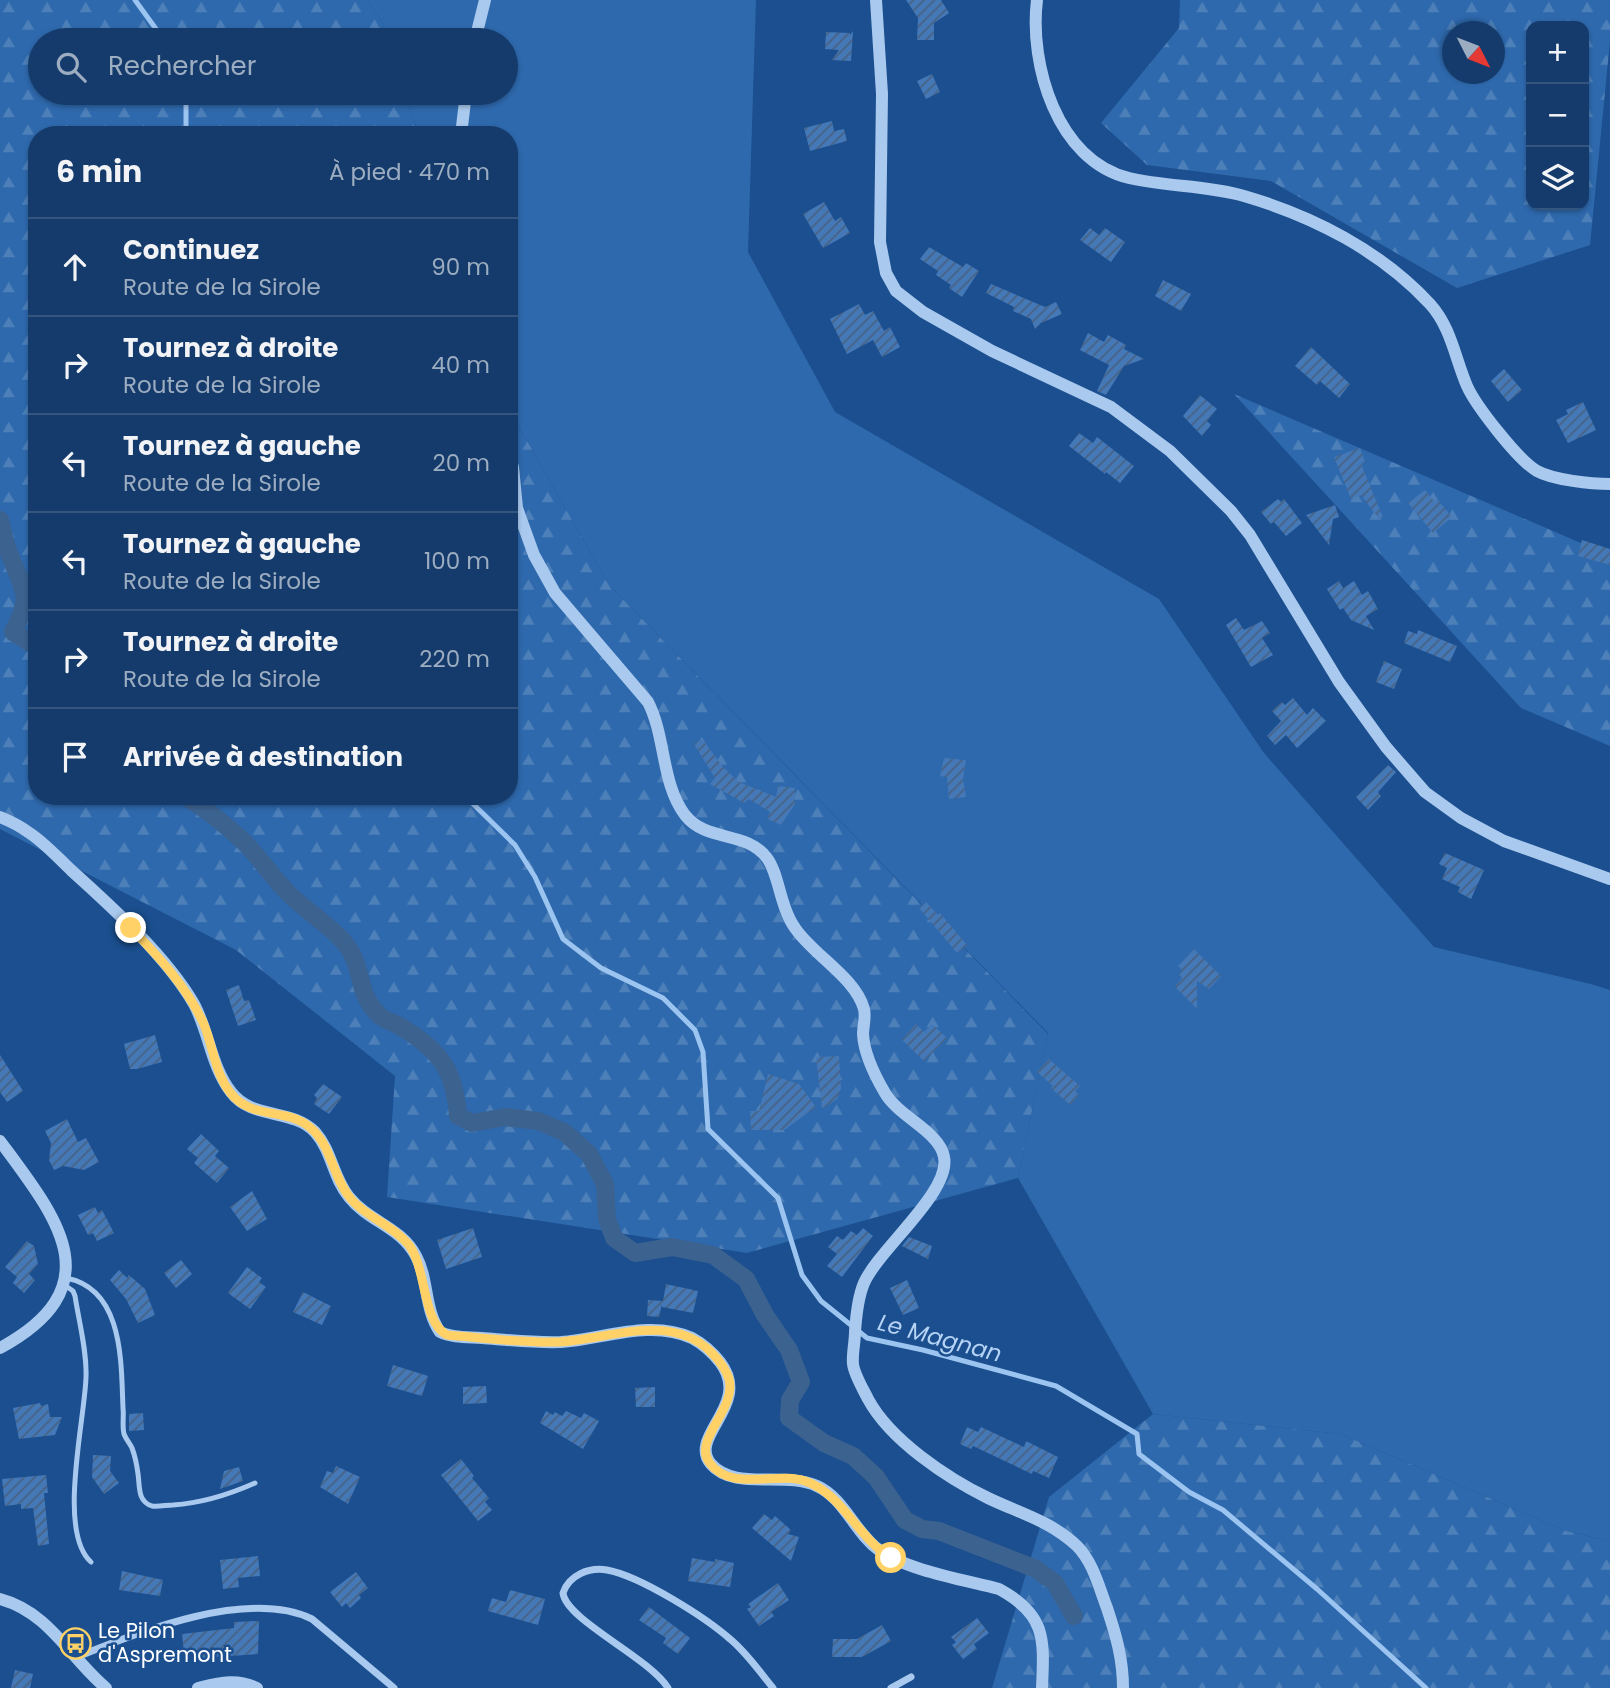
<!DOCTYPE html>
<html lang="fr">
<meta charset="utf-8">
<style>
:root{--surface:#143b6b;--page:#1d4271;--text:#f1f3f6;--muted:#9dadc1;--line:#33557e}
body{margin:0;font-family:Poppins,sans-serif;background:var(--page);color:var(--text)}
.controls{position:absolute;right:21px;top:21px;display:grid;overflow:hidden;border-radius:14px;box-shadow:0 2px 5px #0004}
.controls button{width:63px;height:63px;display:grid;place-items:center;padding:0;border:0;border-bottom:2px solid var(--line);background:var(--surface);color:var(--text);font:35px sans-serif}
.compass{position:absolute;left:1442px;top:21px;width:63px;height:63px;border-radius:50%;background:var(--surface);box-shadow:0 2px 5px #0004;rotate:132deg}
.stop{position:absolute;width:21px;height:21px;margin:-16px;border:5px solid #ffd166;border-radius:50%;background:#fff}
.stop.end{background:#ffd166;border-color:#fff;box-shadow:0 2px 7px #0008}
.list{margin:0;padding:0;list-style:none}
h2{display:flex;justify-content:space-between;align-items:center;height:91px;margin:0;padding:0 28px;font-size:30px}
h2 small{font-size:23px;font-weight:400;color:var(--muted)}
.list li{display:grid;grid-template-columns:46px 1fr auto;gap:21px;align-items:center;box-sizing:border-box;height:98px;padding:0 28px;border-top:2px solid var(--line)}
.list b{display:block;font-size:26px;white-space:nowrap}
.list p{margin:0;font-size:23px;white-space:nowrap;color:var(--muted)}
.list em{font-size:23px;font-style:normal;color:var(--muted)}
.icon{flex:none;width:38px;height:38px;fill:none;stroke:currentColor;stroke-width:2;stroke-linecap:round;stroke-linejoin:round}
.map{position:relative;flex:none;width:1610px;height:1688px;overflow:hidden}
.search{position:absolute;background:var(--surface);box-shadow:0 2px 5px #0004;left:28px;top:28px;width:490px;height:77px;display:flex;align-items:center;gap:18px;box-sizing:border-box;padding:0 24px;border-radius:38px;color:var(--muted);font-size:26px}
.panel{position:absolute;background:var(--surface);box-shadow:0 2px 5px #0004;left:28px;top:126px;width:490px;height:679px;border-radius:28px}
.map>svg:first-child{display:block}
</style>
<div class="map">
<svg width="1610" height="1688" viewBox="0 0 1610 1688">
<defs>
<pattern id="forest-firs" width="22" height="20" patternUnits="userSpaceOnUse" patternTransform="scale(1.75)"><rect width="22" height="20" fill="#2e69ad"/><path d="M5 1l3.5 6h-7zM16 11l3.5 6h-7z" fill="#4d80b9"/></pattern>
<pattern id="building-hatch" width="6" height="6" patternUnits="userSpaceOnUse" patternTransform="scale(1.75)"><rect width="6" height="6" fill="#4478b7"/><path d="M-1 1l2-2M0 6l6-6M5 7l2-2" fill="none" stroke="#486282"/></pattern>
</defs>
<rect width="100%" height="100%" fill="#1b4f8f"/>
<!-- grass -->
<polygon fill="#2e69ad" points="367,0 756,0 748,252 835,412 1159,599 1264,753 1434,947 1591,984 1610,990 1610,1541 1566,1531 1341,1434 1153,1414 1018,1178 1048,1033 609,585 509,409 509,135 419,135 405,93 506,93 506,40 388,40 382,22"/>
<!-- forest -->
<g fill="url(#forest-firs)" fill-rule="evenodd">
<polygon points="0,0 367,0 382,22 388,40 40,40 40,93 405,93 419,135 37,135 37,796 509,796 509,409 609,585 1048,1034 1018,1178 747,1253 387,1197 395,1076 236,950 0,829"/>
<path d="M1180 0H1610V41L1590 245 1457 288 1271 181 1147 165 1101 123 1179 28ZM1531 26H1584V205H1531ZM1452 32H1494V74H1452Z"/>
<polygon points="1234,394 1604,553 1610,554 1610,746 1521,708"/>
<polygon points="1153,1414 1341,1434 1566,1531 1610,1541 1610,1688 992,1688 1049,1497"/>
</g>
<g fill="none" stroke-linecap="round" stroke-linejoin="round">
<!-- stream -->
<g stroke="#9cc4f0" stroke-width="5">
<polyline points="135,0 164,40"/>
<polyline points="186,93 186,135"/>
<polyline points="465,796 515,845 535,877 563,939 601,968 663,998 695,1030 703,1052 708,1129 778,1198 802,1275 821,1301 867,1338 923,1350 1056,1386 1137,1434 1139,1454 1189,1492 1223,1510 1317,1589 1426,1688"/>
</g>
<!-- canal -->
<g stroke="#3c6290" stroke-width="18">
<path d="M0 520C3 533 6 547 11 558 25 593 32 596 13 632L37 647"/>
<path d="M185 796C206 809 226 825 244 842 260 858 273 878 289 894 306 911 340 932 351 952 364 976 357 992 378 1014 384 1021 394 1022 401 1027 440 1050 455 1071 458 1116L472 1123 505 1117 538 1121 564 1132 589 1154 605 1184 607 1219 614 1238 635 1253 672 1247 713 1255 746 1279 765 1315 789 1350 801 1382 790 1400 789 1418 824 1443 853 1456 876 1477 905 1520 922 1529 939 1531 1036 1569 1055 1583 1074 1616"/>
</g>
</g>
<!-- building -->
<g fill="url(#building-hatch)">
<polygon points="906,0 941,0 949,13 934,23 934,40 917,40 918,18"/>
<polygon points="853,31 851,61 832,60 839,50 825,49 826,32 850,33 850,35"/>
<polygon points="932,74 940,92 926,99 917,81"/>
<polygon points="832,121 834,131 844,129 847,141 810,151 804,128"/>
<polygon points="824,202 835,221 841,217 850,233 823,248 803,214"/>
<polygon points="1090,228 1099,235 1105,228 1125,242 1111,262 1080,240"/>
<polygon points="929,247 963,267 966,263 979,271 962,297 949,288 951,285 936,275 938,271 920,259"/>
<polygon points="1163,280 1191,294 1181,311 1155,296"/>
<polygon points="991,284 1045,307 1056,302 1062,314 1041,323 1035,329 1031,319 1013,311 1014,307 986,293"/>
<polygon points="859,304 865,315 873,311 884,331 890,327 900,347 882,357 873,340 847,354 830,319"/>
<polygon points="1088,333 1104,342 1108,335 1126,345 1124,349 1144,359 1124,366 1106,395 1097,391 1109,365 1080,350"/>
<polygon points="1311,347 1350,384 1339,398 1320,381 1317,385 1295,366"/>
<polygon points="1504,369 1522,390 1508,402 1491,381"/>
<polygon points="1200,395 1217,409 1207,421 1211,425 1202,436 1183,416"/>
<polygon points="1583,402 1596,430 1568,443 1556,420 1568,414 1566,410"/>
<polygon points="1079,433 1093,443 1097,437 1134,466 1120,483 1106,472 1105,474 1069,446"/>
<polygon points="1360,448 1365,462 1361,464 1383,517 1379,519 1361,495 1351,499 1334,457"/>
<polygon points="1425,490 1434,501 1437,499 1452,517 1433,533 1408,503"/>
<polygon points="1278,499 1281,502 1284,499 1302,523 1286,536 1274,522 1271,524 1261,512"/>
<polygon points="1335,505 1339,517 1333,519 1329,545 1306,515"/>
<polygon points="1582,540 1610,549 1610,565 1578,556"/>
<polygon points="1339,581 1343,588 1354,581 1362,595 1368,591 1378,609 1366,616 1374,630 1351,620 1343,608 1340,610 1327,589"/>
<polygon points="1236,618 1244,630 1262,621 1270,633 1262,638 1273,655 1251,667 1226,625"/>
<polygon points="1418,630 1457,646 1450,662 1404,643 1408,631 1417,634"/>
<polygon points="1384,661 1402,669 1394,689 1376,682"/>
<polygon points="1293,698 1307,715 1313,708 1326,721 1297,748 1286,735 1275,745 1267,736 1281,721 1272,711 1282,702 1285,705"/>
<polygon points="702,739 724,768 739,782 776,797 778,786 795,788 795,804 781,825 767,819 770,812 749,799 744,803 710,784 715,778 694,744"/>
<polygon points="944,758 966,760 963,779 966,797 949,799 947,777 940,776"/>
<polygon points="1388,765 1396,772 1378,792 1381,796 1368,810 1356,797"/>
<polygon points="1445,853 1484,870 1471,899 1458,892 1460,887 1442,879 1447,868 1439,864"/>
<polygon points="926,902 938,915 940,913 967,945 957,953 919,908"/>
<polygon points="1194,949 1221,976 1209,989 1197,981 1197,1009 1175,987 1182,978 1179,974 1182,970 1178,966"/>
<polygon points="239,985 244,1001 249,1000 256,1020 238,1026 226,990"/>
<polygon points="916,1024 924,1032 932,1024 947,1038 924,1061 902,1040"/>
<polygon points="155,1035 162,1062 137,1069 130,1069 124,1044"/>
<polygon points="0,1055 23,1091 7,1102 0,1092"/>
<polygon points="839,1056 841,1089 837,1099 822,1109 816,1057"/>
<polygon points="1049,1059 1080,1086 1075,1091 1079,1095 1070,1105 1051,1088 1053,1086 1037,1072"/>
<polygon points="768,1074 799,1084 816,1107 784,1130 751,1130 750,1111 759,1111"/>
<polygon points="323,1084 342,1097 329,1114 314,1104 317,1098 314,1095"/>
<polygon points="67,1119 78,1142 86,1138 99,1162 84,1170 63,1166 54,1170 49,1160 51,1143 45,1131"/>
<polygon points="201,1134 219,1151 215,1156 229,1168 217,1183 194,1163 198,1158 187,1149"/>
<polygon points="252,1191 267,1219 247,1231 230,1207"/>
<polygon points="95,1207 98,1213 102,1210 114,1233 97,1241 93,1233 88,1235 78,1215"/>
<polygon points="473,1228 482,1257 446,1269 437,1240"/>
<polygon points="863,1228 873,1236 842,1277 827,1266 837,1254 828,1247 837,1236 843,1240 851,1231 857,1235"/>
<polygon points="909,1237 932,1246 928,1259 902,1246"/>
<polygon points="27,1241 34,1246 38,1264 29,1274 35,1280 24,1293 13,1283 17,1277 5,1267"/>
<polygon points="181,1260 192,1274 176,1288 164,1273"/>
<polygon points="247,1267 262,1278 259,1282 266,1287 250,1309 228,1293"/>
<polygon points="119,1270 127,1278 129,1275 145,1289 155,1315 138,1323 126,1299 110,1280"/>
<polygon points="907,1280 919,1308 903,1315 890,1288"/>
<polygon points="666,1284 698,1291 693,1313 662,1307 662,1304 659,1317 647,1316 648,1300 663,1301"/>
<polygon points="303,1292 331,1306 322,1325 293,1312"/>
<polygon points="393,1365 428,1376 422,1396 387,1386"/>
<polygon points="486,1386 487,1403 463,1404 463,1387"/>
<polygon points="655,1387 655,1407 636,1407 635,1388"/>
<polygon points="40,1403 41,1406 48,1404 50,1417 62,1417 55,1435 19,1439 13,1408"/>
<polygon points="546,1411 553,1415 555,1412 562,1416 566,1411 581,1418 584,1413 599,1421 583,1449 540,1423"/>
<polygon points="143,1413 144,1430 129,1431 129,1414"/>
<polygon points="967,1427 978,1432 981,1427 1024,1447 1026,1441 1058,1457 1049,1478 1033,1471 1032,1474 973,1446 971,1449 960,1444"/>
<polygon points="93,1455 111,1456 110,1471 119,1483 104,1494 92,1477"/>
<polygon points="461,1459 474,1476 472,1478 489,1498 485,1502 492,1510 478,1521 441,1475"/>
<polygon points="336,1466 360,1477 348,1504 320,1487 327,1471 333,1473"/>
<polygon points="239,1467 243,1481 220,1489 224,1471"/>
<polygon points="46,1475 48,1493 44,1493 49,1544 38,1546 33,1508 21,1509 21,1504 5,1506 2,1479"/>
<polygon points="764,1514 772,1520 775,1516 791,1530 788,1534 799,1537 791,1561 752,1528"/>
<polygon points="258,1556 260,1576 238,1578 239,1587 223,1589 220,1560"/>
<polygon points="692,1558 715,1562 715,1559 734,1563 730,1587 688,1581"/>
<polygon points="122,1571 163,1580 160,1596 119,1590"/>
<polygon points="356,1572 368,1588 359,1595 361,1598 350,1608 346,1603 342,1607 330,1592"/>
<polygon points="778,1583 789,1600 771,1612 774,1616 759,1626 747,1609 751,1607 748,1604"/>
<polygon points="510,1590 545,1599 538,1625 488,1611 492,1598 506,1602"/>
<polygon points="649,1607 690,1638 678,1654 663,1643 666,1638 639,1620"/>
<polygon points="977,1618 989,1633 974,1644 977,1649 963,1659 952,1645 956,1642 951,1637"/>
<polygon points="259,1621 258,1654 200,1658 200,1652 184,1654 182,1634 234,1628 234,1622"/>
<polygon points="882,1625 891,1641 862,1657 832,1657 833,1639 857,1639"/>
<polygon points="15,1670 33,1674 30,1688 11,1688"/>
</g>
<g fill="none" stroke-linecap="round" stroke-linejoin="round">
<!-- service -->
<g stroke="#a9c9ee" stroke-width="5">
<path d="M66 1278C124 1289 121 1363 123 1408 124 1416 122 1426 124 1434 126 1439 130 1444 132 1448 135 1456 137 1466 138 1474 140 1486 137 1501 152 1506 158 1507 167 1505 173 1505 203 1503 228 1495 255 1483"/>
<path d="M63 1284 73 1291 75 1296C79 1322 87 1351 86 1377 85 1419 57 1532 91 1562"/>
</g>
<!-- minor -->
<g stroke="#a9c9ee" stroke-width="7">
<path d="M77 1657C138 1632 248 1588 312 1619L394 1688"/>
<path d="M668 1688C650 1658 566 1620 563 1593 569 1575 589 1567 607 1570 640 1576 705 1617 730 1639 747 1653 759 1671 773 1688"/>
<polyline points="891,1688 911,1677"/>
</g>
<!-- tertiary -->
<g stroke="#a9c9ee" stroke-width="12">
<polyline points="876,0 882,94 880,242 886,273 896,291 923,312 992,351 1111,407 1170,451 1231,511 1250,535 1339,682 1386,747 1425,792 1461,818 1504,841 1610,879"/>
<path d="M1037 0C1029 64 1057 161 1129 178 1167 187 1206 185 1244 196 1313 216 1381 251 1430 304 1451 327 1455 358 1467 386 1476 406 1518 460 1537 471 1553 480 1592 484 1610 484"/>
<polyline points="475,40 485,0"/>
<polyline points="461,135 466,93"/>
<path d="M509 460 513 467 517 508 534 555 555 593 648 702C666 737 661 783 685 815 707 843 746 830 767 858 779 874 780 907 795 928 813 955 855 977 864 1009 866 1017 863 1027 863 1034 864 1054 875 1076 885 1093 899 1117 940 1132 944 1157 951 1192 879 1249 864 1283 858 1297 856 1317 855 1332 855 1342 852 1354 853 1364 854 1374 863 1389 868 1399 890 1440 947 1478 988 1498 1019 1513 1051 1521 1077 1546 1093 1562 1099 1587 1107 1608 1116 1635 1123 1659 1123 1688"/>
<path d="M0 817C10 821 20 826 28 832 44 842 58 858 72 871 112 907 167 957 194 1004 209 1032 211 1066 231 1092 252 1120 292 1108 315 1132 332 1151 333 1178 349 1197 369 1222 401 1227 416 1256 429 1280 424 1309 440 1332 452 1338 468 1337 482 1338 508 1340 535 1343 561 1342 603 1339 651 1319 692 1338 703 1344 712 1352 720 1362 753 1405 687 1436 711 1464 734 1491 785 1471 817 1486 844 1498 855 1533 879 1550 906 1570 965 1580 999 1589 1047 1615 1044 1640 1042 1688"/>
<path d="M0 1141C57 1218 114 1286 0 1348"/>
<path d="M0 1599C49 1612 70 1658 106 1688"/>
<path d="M198 1688C219 1683 237 1678 257 1688"/>
</g>
</g>
<g fill="none" stroke-linecap="round" stroke-linejoin="round">
<!-- route -->
<path stroke="#ffd166" stroke-width="9" d="M131 928C158 956 185 985 202 1020 214 1045 214 1077 235 1098 255 1117 283 1110 304 1123 332 1140 331 1176 351 1199 367 1218 393 1225 409 1245 427 1269 422 1322 447 1335 483 1338 521 1343 558 1342 608 1340 669 1311 711 1352 718 1359 726 1369 729 1379 737 1409 693 1439 709 1462 730 1493 776 1471 805 1481 843 1494 857 1537 891 1558"/>
</g>
<!-- icons -->
<defs>
<symbol id="bus-ring" viewBox="-11 -11 22 22"><circle r="9.5" fill="#1b4f8f" stroke="#ffd166" stroke-width="1.5"/><path d="M-5-6H5V4H4V6H2V4H-2V6H-4V4H-5ZM-3.5-4V0h7V-4ZM-3.5 1.2v1.5H-2V1.2ZM2 1.2v1.5H3.5V1.2Z" fill="#ffd166"/></symbol>
</defs>
<g fill-rule="evenodd">
<use href="#bus-ring" x="58" y="1626" width="35" height="35"/>
</g>
<g text-anchor="middle" stroke-width="5" stroke-linejoin="round" paint-order="stroke">
<!-- poi labels -->
<g font-size="21" fill="#fff" stroke="#1b4f8f" text-anchor="start">
<text x="98" y="1638">Le Pilon<tspan x="98" dy="24">d'Aspremont</tspan></text>
</g>
<!-- water labels -->
<g font-size="23" font-style="italic" fill="#b5d3f5" stroke="#1b4f8f">
<text transform="translate(940 1338) rotate(15)" y="8">Le Magnan</text>
</g>
</g>
</svg>
<div class="controls">
<button>+</button>
<button>−</button>
<button><svg class="icon" aria-label="layers" viewBox="0 0 24 24"><path d="M12 4l9 5-9 5-9-5zM3 14l9 5 9-5"/></svg></button>
</div>
<svg class="compass" viewBox="-18 -18 36 36"><path d="M0-13l5 13h-10z" fill="#e53935"/><path d="M0 13l5-13h-10z" fill="#9dadc1"/></svg>
<div class="stop" style="left:891px;top:1558px"></div>
<div class="stop end" style="left:131px;top:928px"></div>
<div class="search"><svg class="icon" aria-label="search" viewBox="0 0 24 24"><circle cx="10" cy="10" r="6"/><path d="M15 15l6 6"/></svg>Rechercher</div>
<section class="panel">
<h2>6 min<small>À pied · 470 m</small></h2>
<ul class="list">
<li><svg class="icon" aria-label="ahead" viewBox="0 0 24 24"><path d="M12 20V5M6 11l6-6 6 6"/></svg><div><b>Continuez</b><p>Route de la Sirole</p></div><em>90 m</em></li>
<li><svg class="icon" aria-label="right" viewBox="0 0 24 24"><path d="M7 20v-9h11M14 6l5 5-5 5"/></svg><div><b>Tournez à droite</b><p>Route de la Sirole</p></div><em>40 m</em></li>
<li><svg class="icon" aria-label="left" viewBox="0 0 24 24"><path d="M17 20v-9H6M10 6l-5 5 5 5"/></svg><div><b>Tournez à gauche</b><p>Route de la Sirole</p></div><em>20 m</em></li>
<li><svg class="icon" aria-label="left" viewBox="0 0 24 24"><path d="M17 20v-9H6M10 6l-5 5 5 5"/></svg><div><b>Tournez à gauche</b><p>Route de la Sirole</p></div><em>100 m</em></li>
<li><svg class="icon" aria-label="right" viewBox="0 0 24 24"><path d="M7 20v-9h11M14 6l5 5-5 5"/></svg><div><b>Tournez à droite</b><p>Route de la Sirole</p></div><em>220 m</em></li>
<li><svg class="icon" aria-label="arrive" viewBox="0 0 24 24"><path d="M6 21V4h12l-3 4 3 4H6"/></svg><div><b>Arrivée à destination</b></div></li>
</ul>
</section>
</div>
